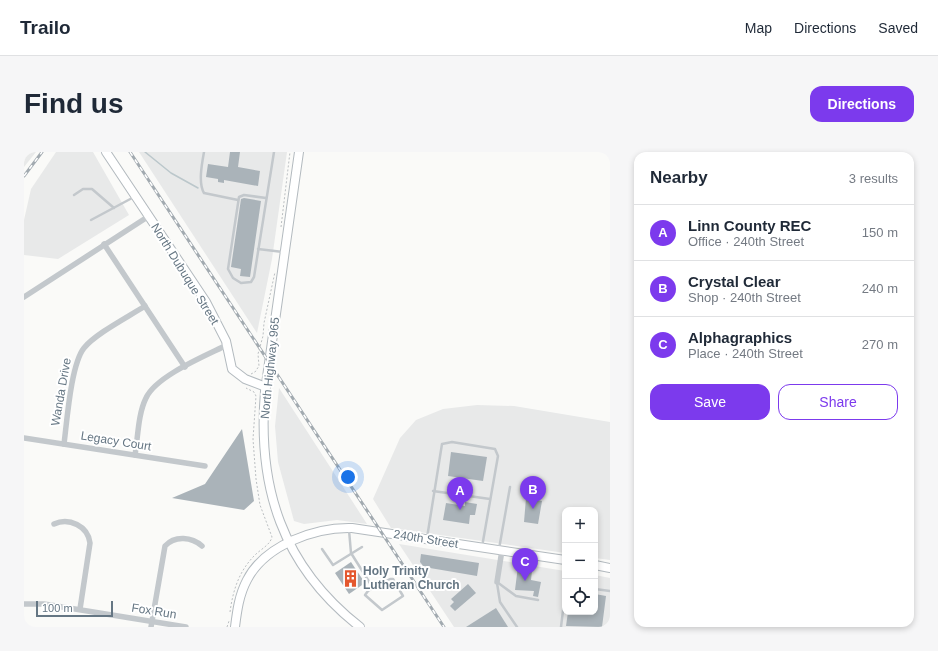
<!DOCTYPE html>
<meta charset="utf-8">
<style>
:root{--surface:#fff;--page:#f6f6f7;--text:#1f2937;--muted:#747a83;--line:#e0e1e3;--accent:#7c3aed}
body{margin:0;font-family:Arial,sans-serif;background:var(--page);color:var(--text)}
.controls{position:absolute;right:12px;bottom:12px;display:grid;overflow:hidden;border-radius:8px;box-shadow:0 2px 6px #0003}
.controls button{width:36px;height:36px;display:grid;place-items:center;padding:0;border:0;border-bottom:1px solid var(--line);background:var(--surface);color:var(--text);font:20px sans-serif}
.scale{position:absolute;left:12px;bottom:10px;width:77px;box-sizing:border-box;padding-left:4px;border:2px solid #657683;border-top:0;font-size:11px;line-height:14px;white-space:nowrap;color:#657683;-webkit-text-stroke:3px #fff;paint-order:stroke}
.you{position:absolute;left:324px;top:325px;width:14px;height:14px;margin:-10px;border:3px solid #fff;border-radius:50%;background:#1a73e8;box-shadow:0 0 0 6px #1a73e833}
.badge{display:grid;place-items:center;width:26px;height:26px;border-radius:50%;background:var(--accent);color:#fff;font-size:13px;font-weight:700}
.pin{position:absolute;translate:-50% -33px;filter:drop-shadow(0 1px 2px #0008)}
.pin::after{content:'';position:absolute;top:21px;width:14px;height:12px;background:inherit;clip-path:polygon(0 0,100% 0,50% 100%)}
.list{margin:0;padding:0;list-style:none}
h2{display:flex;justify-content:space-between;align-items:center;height:52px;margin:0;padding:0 16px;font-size:17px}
h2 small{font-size:13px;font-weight:400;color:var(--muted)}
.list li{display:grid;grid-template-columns:26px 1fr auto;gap:12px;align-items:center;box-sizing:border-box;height:56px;padding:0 16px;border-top:1px solid var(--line)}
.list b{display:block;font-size:15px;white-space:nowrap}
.list p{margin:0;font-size:13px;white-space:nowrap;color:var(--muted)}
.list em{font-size:13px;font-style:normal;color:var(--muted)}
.actions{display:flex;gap:8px;padding:12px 16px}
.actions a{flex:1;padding:9px 0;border:1px solid var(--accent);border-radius:12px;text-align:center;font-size:14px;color:var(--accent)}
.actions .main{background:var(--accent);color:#fff}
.icon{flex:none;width:22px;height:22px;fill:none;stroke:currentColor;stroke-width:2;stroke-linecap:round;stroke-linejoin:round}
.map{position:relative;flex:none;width:586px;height:475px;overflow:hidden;border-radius:12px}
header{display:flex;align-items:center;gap:24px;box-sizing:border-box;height:56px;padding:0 20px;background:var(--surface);border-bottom:1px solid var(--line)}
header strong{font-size:19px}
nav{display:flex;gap:22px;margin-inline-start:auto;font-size:14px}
.intro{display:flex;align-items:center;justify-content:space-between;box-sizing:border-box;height:96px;padding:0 24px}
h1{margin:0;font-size:28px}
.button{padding:10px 18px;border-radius:12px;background:var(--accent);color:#fff;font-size:14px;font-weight:700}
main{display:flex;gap:24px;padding:0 24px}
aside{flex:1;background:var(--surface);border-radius:12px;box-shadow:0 2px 6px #0003}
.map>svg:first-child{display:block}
</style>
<header>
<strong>Trailo</strong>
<nav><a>Map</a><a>Directions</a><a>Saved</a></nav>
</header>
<div class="intro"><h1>Find us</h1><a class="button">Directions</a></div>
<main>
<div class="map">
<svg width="586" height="475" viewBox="0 0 586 475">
<rect width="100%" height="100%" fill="#fafaf8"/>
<!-- built -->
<g fill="#e8e9e9">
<polygon points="0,0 12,0 0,15"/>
<polygon points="32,0 69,0 105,63 34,107 0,103 0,68 7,37"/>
<polygon points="115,0 263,0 248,107 233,181"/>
<polygon points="255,236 343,372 313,368 280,372 270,369 254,310 251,274"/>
<polygon points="453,253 490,254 586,270 586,408 571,406 571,358 541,358 541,401 367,376 349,347 376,286 392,268 419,257"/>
<polygon points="375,392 541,419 541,460 571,460 571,423 586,426 586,475 430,475"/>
</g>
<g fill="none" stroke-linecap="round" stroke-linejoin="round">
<!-- stream -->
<polyline stroke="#bbc7cb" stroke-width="1.5" points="121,0 147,21 174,36"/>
</g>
<!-- building -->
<g fill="#aab3b9">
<polygon points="206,0 216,0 214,15 236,19 234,34 200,28 200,31 194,30 194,27 182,25 184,12 204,15"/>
<polygon points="220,46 237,49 226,125 216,124 217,117 207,115 217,47"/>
<polygon points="218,277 230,349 220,358 148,346 181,332"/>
<polygon points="427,300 463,305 459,329 424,324"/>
<polygon points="502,346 518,349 514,372 500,370"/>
<polygon points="441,350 453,352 451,363 446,363 445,372 419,368 422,351 441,354"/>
<polygon points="397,402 455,411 453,424 400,415 396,410"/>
<polygon points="327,410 341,431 325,442 311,421"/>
<polygon points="494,414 507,416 507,419 508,419 507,428 517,430 514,445 509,444 510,439 491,438"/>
<polygon points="444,432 452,441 431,459 426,454 430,450 427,447"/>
<polygon points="571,442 582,444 578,475 542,474 544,460 571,460"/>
<polygon points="472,456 484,475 442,475"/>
</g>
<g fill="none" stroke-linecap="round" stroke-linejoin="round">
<defs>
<g id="secondary">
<polyline points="82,0 182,150 202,189 208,217 221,227 242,235"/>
<path d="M275 0 241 239C233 335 258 414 336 475"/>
<polyline points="571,413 586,416"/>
<path d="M211 475C213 459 215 443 223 428 241 393 291 375 328 376L541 408"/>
</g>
</defs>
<!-- secondary casing -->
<use href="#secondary" stroke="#b3babf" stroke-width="10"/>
<!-- path -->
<g stroke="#bbbfc2" stroke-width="1" stroke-dasharray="2 2" stroke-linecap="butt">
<polyline points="257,75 266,0"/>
<polyline points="227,222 231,220 235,214 234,202 239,184 240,171 251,120"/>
<path d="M206 460C209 438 215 419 231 403 237 397 246 393 248 385L236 353 232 327 229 287 232 244 230 240 222 236"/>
<polyline points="203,475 205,469"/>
</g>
<!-- lane -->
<g stroke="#c3c8cc" stroke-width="2.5">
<path d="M180 0C178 11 174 31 180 41L214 48"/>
<polyline points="50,43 59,37 68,37 90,56"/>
<polyline points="242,46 220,43 215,45 204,117 209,126 217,131 227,130 230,125 250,0"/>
<polyline points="67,68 110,45"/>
<polyline points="234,97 259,100"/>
<polyline points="409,339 466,347"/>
<polyline points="325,378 327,401 349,436"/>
<polyline points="403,386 418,292 428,290 471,297 474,304 458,395"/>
<polyline points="298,397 309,413 338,395"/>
<polyline points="475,397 486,335"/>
<polygon points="366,427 369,427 379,444 358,458 341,443 344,439"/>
<polyline points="473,430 492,444 514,448"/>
<polyline points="473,431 476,450 493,475"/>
<polyline points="571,437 586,439"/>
<polyline points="537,475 541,442"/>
</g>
<!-- street -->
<g stroke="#c3c8cc" stroke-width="5.5">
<polyline points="80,92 161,215"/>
<polyline points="0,145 125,64"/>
<polyline points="0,286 181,314"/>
<path d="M40 292C43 269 47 212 60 196 71 182 104 165 121 154"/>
<path d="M111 303C114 285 114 262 122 246 132 224 181 204 203 193"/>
<path d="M30 372C45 365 64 374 66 391L56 457"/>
<polyline points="473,430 478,398"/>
<polyline points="0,452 20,452 162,475"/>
<path d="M127 475 141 394C151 383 168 385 178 394"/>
</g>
<!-- secondary -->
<use href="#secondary" stroke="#fff" stroke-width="8"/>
<defs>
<g id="rail">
<polyline points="106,0 420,475"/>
<polyline points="0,24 18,0"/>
</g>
</defs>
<!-- rail casing -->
<use href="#rail" stroke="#a2aab0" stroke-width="3"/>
<!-- rail -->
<use href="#rail" stroke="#fff" stroke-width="1.5" stroke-dasharray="4.5" stroke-linecap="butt"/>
</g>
<!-- icons -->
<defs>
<symbol id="building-bare" viewBox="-9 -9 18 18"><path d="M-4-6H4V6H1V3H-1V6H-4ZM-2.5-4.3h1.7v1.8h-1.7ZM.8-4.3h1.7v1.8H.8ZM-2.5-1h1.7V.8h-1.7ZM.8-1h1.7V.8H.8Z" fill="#e4572e" stroke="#fff" stroke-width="2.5" paint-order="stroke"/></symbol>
</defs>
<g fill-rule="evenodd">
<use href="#building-bare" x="314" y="414" width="25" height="25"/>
</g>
<g text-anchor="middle" stroke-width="4" stroke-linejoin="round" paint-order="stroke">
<!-- street labels -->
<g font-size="12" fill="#657683" stroke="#fff">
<text transform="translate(161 122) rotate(58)" y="4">North Dubuque Street</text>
<text transform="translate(246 216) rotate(-84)" y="4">North Highway 965</text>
<text transform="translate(37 240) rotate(-80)" y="4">Wanda Drive</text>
<text transform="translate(92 289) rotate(9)" y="4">Legacy Court</text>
<text transform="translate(402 387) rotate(9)" y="4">240th Street</text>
<text transform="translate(130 459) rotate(9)" y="4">Fox Run</text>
</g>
<!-- poi labels -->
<g font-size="12" font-weight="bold" fill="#657683" stroke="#fff" text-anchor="start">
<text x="339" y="423">Holy Trinity<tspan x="339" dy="14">Lutheran Church</tspan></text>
</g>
</g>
</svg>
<div class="controls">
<button>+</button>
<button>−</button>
<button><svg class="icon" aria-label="locate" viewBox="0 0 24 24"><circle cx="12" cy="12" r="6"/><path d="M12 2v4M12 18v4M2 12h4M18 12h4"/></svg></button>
</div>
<div class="scale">100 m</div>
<div class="you"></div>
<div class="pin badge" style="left:436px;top:358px">A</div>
<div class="pin badge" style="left:509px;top:357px">B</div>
<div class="pin badge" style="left:501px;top:429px">C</div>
</div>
<aside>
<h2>Nearby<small>3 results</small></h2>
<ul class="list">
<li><span class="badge">A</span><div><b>Linn County REC</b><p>Office · 240th Street</p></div><em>150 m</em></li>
<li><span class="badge">B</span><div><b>Crystal Clear</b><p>Shop · 240th Street</p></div><em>240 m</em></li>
<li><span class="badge">C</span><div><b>Alphagraphics</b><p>Place · 240th Street</p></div><em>270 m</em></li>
</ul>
<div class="actions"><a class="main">Save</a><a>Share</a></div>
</aside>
</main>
